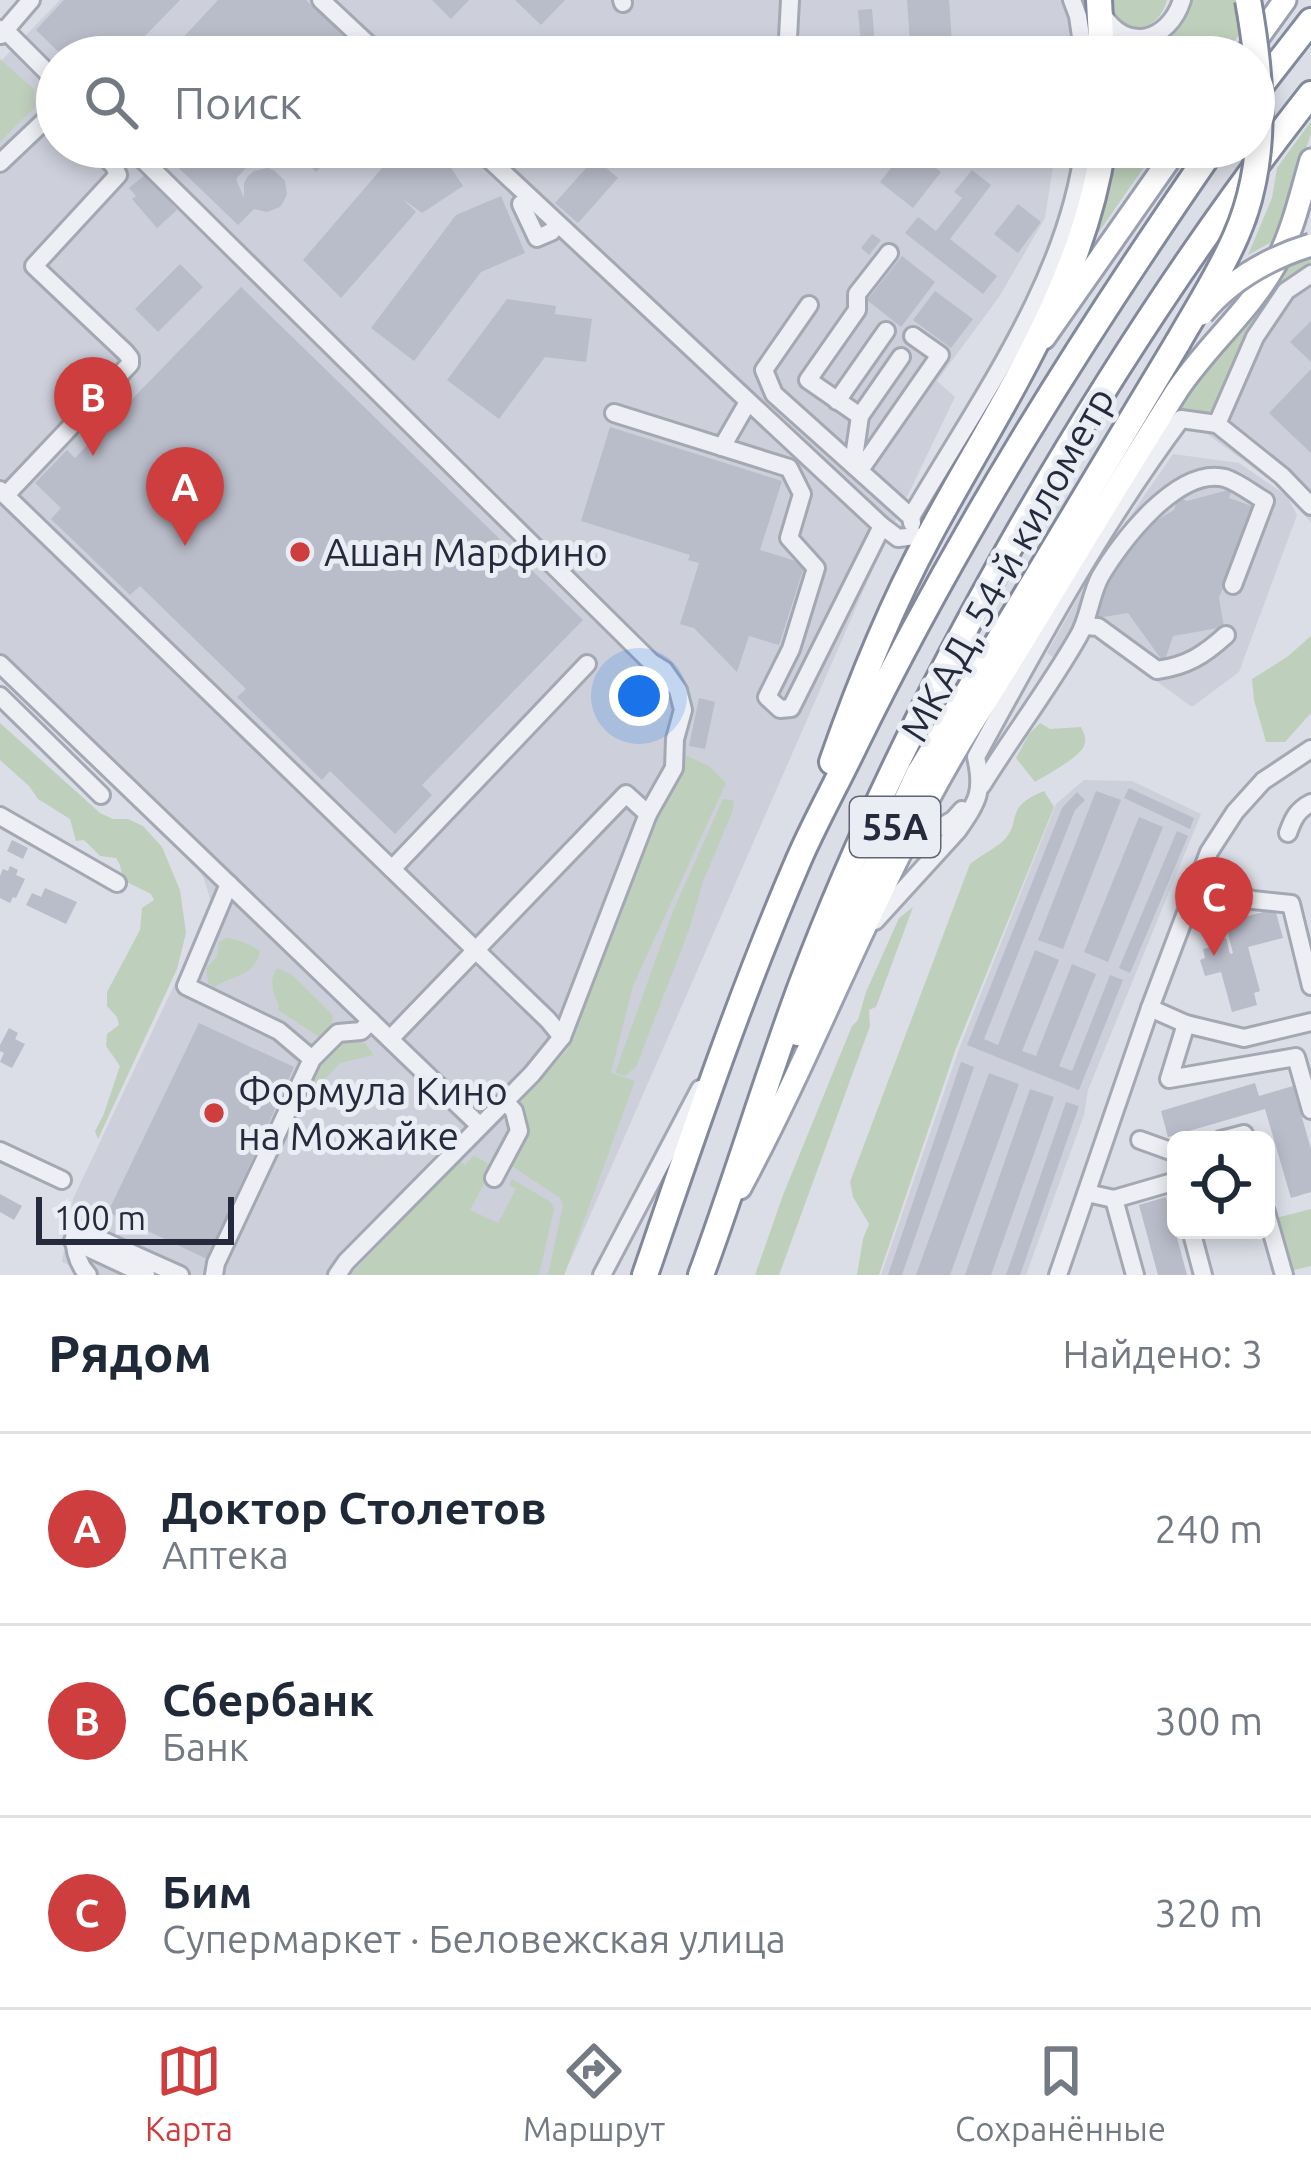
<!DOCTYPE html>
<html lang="ru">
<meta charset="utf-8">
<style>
:root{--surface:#fff;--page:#f2f2f3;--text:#1f2937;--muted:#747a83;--line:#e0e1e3;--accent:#ce3e3e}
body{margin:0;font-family:Ubuntu,sans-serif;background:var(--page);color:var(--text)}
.controls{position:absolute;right:36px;bottom:36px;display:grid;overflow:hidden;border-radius:18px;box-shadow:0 6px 18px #0003}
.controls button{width:108px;height:108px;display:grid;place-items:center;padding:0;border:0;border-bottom:3px solid var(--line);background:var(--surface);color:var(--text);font:60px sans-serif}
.scale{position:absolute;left:36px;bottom:30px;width:198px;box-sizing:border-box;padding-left:12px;border:6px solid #252a3c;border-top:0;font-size:33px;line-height:42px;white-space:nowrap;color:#252a3c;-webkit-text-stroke:9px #eaedf4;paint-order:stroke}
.you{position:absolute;left:639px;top:696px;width:42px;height:42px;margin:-30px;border:9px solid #fff;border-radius:50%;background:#1a73e8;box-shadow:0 0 0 18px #1a73e833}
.badge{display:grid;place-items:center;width:78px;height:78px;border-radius:50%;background:var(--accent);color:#fff;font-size:39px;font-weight:700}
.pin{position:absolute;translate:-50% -99px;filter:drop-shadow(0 3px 6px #0008)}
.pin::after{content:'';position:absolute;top:63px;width:42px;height:36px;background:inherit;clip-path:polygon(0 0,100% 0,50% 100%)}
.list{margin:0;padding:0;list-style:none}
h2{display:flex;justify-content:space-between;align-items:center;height:156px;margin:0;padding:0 48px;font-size:51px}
h2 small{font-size:39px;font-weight:400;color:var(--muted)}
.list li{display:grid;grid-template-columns:78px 1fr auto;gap:36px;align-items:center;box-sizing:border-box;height:192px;padding:0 48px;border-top:3px solid var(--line)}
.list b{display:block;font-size:45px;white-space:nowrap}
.list p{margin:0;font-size:39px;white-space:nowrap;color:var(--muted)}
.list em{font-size:39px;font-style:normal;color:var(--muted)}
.icon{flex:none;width:66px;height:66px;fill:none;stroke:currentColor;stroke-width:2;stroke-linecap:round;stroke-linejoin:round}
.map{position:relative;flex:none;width:1311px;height:1275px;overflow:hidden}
.search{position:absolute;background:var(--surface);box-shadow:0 6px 18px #0003;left:36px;right:36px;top:36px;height:132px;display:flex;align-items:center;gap:30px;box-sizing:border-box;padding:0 42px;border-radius:66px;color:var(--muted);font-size:45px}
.sheet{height:732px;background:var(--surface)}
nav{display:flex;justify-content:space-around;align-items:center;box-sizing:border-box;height:168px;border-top:3px solid var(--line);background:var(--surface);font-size:33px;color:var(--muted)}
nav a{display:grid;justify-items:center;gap:6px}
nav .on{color:var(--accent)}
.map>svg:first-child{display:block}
</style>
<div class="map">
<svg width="1311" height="1275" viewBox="0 0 1311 1275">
<rect width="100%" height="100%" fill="#dbdee6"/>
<!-- built -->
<g fill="#cdd0db">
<polygon points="60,0 1071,0 1068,57 57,57 57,147 1056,147 1045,218 999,297 937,381 955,397 880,553 564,1275 92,1275 62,1262 73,1199 212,905 204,879 191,859 0,675 0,62"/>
<polygon points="1311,270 1311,523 1290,495 1206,433 1282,287"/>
<polygon points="1173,454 1239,463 1287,496 1297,515 1239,672 1192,707 1089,632 1068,667 1047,653 1097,564"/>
<polygon points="1084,780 1132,781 1201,814 1088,1090 1084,1115 1026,1275 881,1275 959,1049 1056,804"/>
</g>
<!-- green -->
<g fill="#bed0bc">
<path d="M1110 0H1167C1159 28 1137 34 1112 22Z"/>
<polygon points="1185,0 1244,0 1246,25 1223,57 1109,57 1108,38 1123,43 1143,44"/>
<polygon points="0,59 34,89 35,107 0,142"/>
<polygon points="1311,121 1311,134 1275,240 1248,255 1272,198 1277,168"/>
<polygon points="1109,147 1158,147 1096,236 1090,235"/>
<polygon points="1311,252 1311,269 1237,366 1212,410 1204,416 1173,415 1197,379 1285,265"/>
<polygon points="1311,636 1311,713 1285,742 1266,742 1254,700 1252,679 1287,657"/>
<polygon points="0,723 100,813 113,819 128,819 143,826 162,847 180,890 186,933 177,969 98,1139 95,1131 103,1116 120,1066 106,1046 107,1034 119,1025 117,1017 107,1006 107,992 140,930 142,908 154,900 151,894 123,880 120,865 116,858 100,856 84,840 76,841 70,819 38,799 29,786 0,760"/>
<path d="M1040 723 1050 729 1081 727C1084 734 1087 738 1084 746 1079 758 1046 775 1035 782L1016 758 1029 734Z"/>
<polygon points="685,755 709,766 726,783 633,986 611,1073 635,1081 564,1275 548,1275 563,1205 560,1198 507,1163 521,1114 520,1106 525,1094 567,1051 666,793"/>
<path d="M1044 791 1054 807 955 1051 879 1275H857L863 1239 869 1224 853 1197 850 1182 970 864C980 856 994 849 1003 841 1023 822 1002 808 1044 791Z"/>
<polygon points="723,799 734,800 733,810 703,882 689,930 636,1067 625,1076 615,1073 673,911"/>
<polygon points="913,907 876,1007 869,1010 870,1026 779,1275 755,1275 783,1195 852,1026 858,1020 866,992 899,918"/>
<path d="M226 938C237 938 251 945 260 951 255 977 234 974 215 987L208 983 206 968 217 957 219 942Z"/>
<path d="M277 968 291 974 333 1015 331 1030 327 1036 319 1037 278 1010 279 1005C272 994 269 979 277 968Z"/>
<path d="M353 1041 365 1043 374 1055 340 1063 307 1098 299 1099C315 1067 316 1050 353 1041Z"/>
<polygon points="474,1155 493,1167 470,1210 498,1223 516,1189 509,1185 512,1179 551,1202 554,1209 539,1275 350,1275 459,1161 465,1165"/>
<polygon points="1311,1209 1311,1266 1290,1271 1276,1218"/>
</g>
<!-- building -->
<g fill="#b9bcc9">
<polygon points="64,0 180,0 140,41 157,57 64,57 36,30"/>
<polygon points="218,0 306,0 347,39 340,46 352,57 194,57 179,42"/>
<polygon points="432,0 469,0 451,19"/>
<polygon points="515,0 565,0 541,25"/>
<polygon points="907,0 949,0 953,57 911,57"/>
<polygon points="872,9 876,57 862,57 858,10"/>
<polygon points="514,40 531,57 498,57"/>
<polygon points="1055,45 1064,57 1039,57"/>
<polygon points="157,147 253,147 259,153 236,179 244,198 244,183 248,176 254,171 268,168 275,171 285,181 287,194 284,201 280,207 267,212 254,209 238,225"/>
<polygon points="290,147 340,147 316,172"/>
<polygon points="415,147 437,147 463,186 422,213 403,199 416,212 341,298 303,260 383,167"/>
<polygon points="914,151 941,172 913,208 880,182 899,158"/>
<polygon points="595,158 618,178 578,223 555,203"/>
<polygon points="972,170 991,185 950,239 997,276 983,294 905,233 918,217 936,231 962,198 954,192"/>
<polygon points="146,174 177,210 157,228 132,199 136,196 129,188"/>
<polygon points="501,196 525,253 481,272 414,361 371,328 456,215"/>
<polygon points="1018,204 1041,222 1018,253 994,234"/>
<polygon points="872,234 881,240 869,255 861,248"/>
<polygon points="902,256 935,282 901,327 867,300"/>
<polygon points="180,264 203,287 158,332 135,309"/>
<polygon points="241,287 583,620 422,785 432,795 395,834 330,771 322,780 237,697 246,689 140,586 130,595 51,519 61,508 35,483 67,450 75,458"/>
<polygon points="935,291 973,319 951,348 913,320"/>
<polygon points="507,299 556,306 555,314 592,319 586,362 545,357 499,419 447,380"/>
<polygon points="1311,321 1311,362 1290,342"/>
<polygon points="1311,369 1311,453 1269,413"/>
<polygon points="610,427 782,481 760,550 805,564 779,645 749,636 737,672 694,628 680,624 699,563 688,560 690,555 581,521"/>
<polygon points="1232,489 1229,498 1254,507 1219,598 1224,627 1173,636 1164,663 1128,613 1091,619 1105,582 1124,552 1152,523 1174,510 1178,497 1187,501"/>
<polygon points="699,698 715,702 705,749 689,746"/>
<polygon points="1129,788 1194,818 1190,829 1124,798"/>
<polygon points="1096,791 1121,800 1063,949 1038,940"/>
<polygon points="1077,792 1085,800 1075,810 984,1039 998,1045 1035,950 1059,960 1022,1051 1036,1056 1072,964 1096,974 1059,1066 1072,1071 1110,975 1123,980 1079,1090 967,1045 1062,808"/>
<polygon points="1139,817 1163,827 1108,962 1084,952"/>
<polygon points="1177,831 1188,836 1130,973 1119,968"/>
<polygon points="12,840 28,848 23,859 7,851"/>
<polygon points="10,866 18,870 16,875 25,879 16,898 13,897 10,903 0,898 0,876 3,869 8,871"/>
<polygon points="45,888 77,902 66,924 26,905 32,893 41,897"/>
<polygon points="1275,909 1283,938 1248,947 1260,991 1254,993 1257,1005 1232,1012 1221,972 1205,976 1200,960 1205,958 1203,949 1211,947 1210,943 1226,938 1230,954 1233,953 1225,922"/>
<polygon points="199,1023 294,1067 207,1259 108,1212"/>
<polygon points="9,1028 18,1033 15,1039 25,1044 12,1068 0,1062 4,1053 0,1051 0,1045"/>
<polygon points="961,1062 974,1067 902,1275 888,1275"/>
<polygon points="989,1073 1019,1084 950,1275 916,1275"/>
<polygon points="1255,1083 1259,1096 1293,1086 1311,1149 1311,1192 1291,1198 1265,1109 1168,1137 1161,1111"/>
<polygon points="1030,1089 1054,1097 991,1275 965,1275"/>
<polygon points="1066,1102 1079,1106 1020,1275 1006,1275"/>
<polygon points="0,1194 22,1206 14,1220 0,1212"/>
<polygon points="1166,1197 1187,1275 1158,1275 1139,1205"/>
</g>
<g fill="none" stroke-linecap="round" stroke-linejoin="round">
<defs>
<g id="minor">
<polyline points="321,0 382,57"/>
<polyline points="622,0 623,3"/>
<polyline points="1072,0 1078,16 1084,57"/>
<path d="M1102 13C1126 54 1169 41 1182 0"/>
<polyline points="0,29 5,30 57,82"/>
<polyline points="1,35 31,0"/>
<polyline points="787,57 790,0"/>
<polyline points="130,147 651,662 664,670 678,690 683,710 675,739 674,768 648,814 562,1037 532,1074 346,1262 337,1275"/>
<polyline points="476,147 882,526 898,538 916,536 926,542"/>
<polyline points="0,163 57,109"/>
<polyline points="521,204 537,238 551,232 557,225"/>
<polyline points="1311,274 1286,291 1255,337 1217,424 1282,476 1311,506"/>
<polyline points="809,305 764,370 774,394 911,517 912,523"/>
<polyline points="837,401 886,331"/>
<polyline points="614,413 789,468 802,494 789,538 816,568 791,649 767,697 780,709 791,708 882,526"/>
<polyline points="860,416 808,380 857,310 857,294 889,253"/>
<polyline points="722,447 748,402"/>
<polyline points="853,464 860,416 901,357"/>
<polyline points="860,470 940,355 913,336"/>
<polyline points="0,490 548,1020 562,1037"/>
<polyline points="6,495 130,364 130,358 125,352 34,266 118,175 114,166 96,147"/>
<path d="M911 517C978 402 1067 281 1084 147"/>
<path d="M1085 626 1098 627 1157 670C1187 666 1204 655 1226 635"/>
<polyline points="0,664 479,1125"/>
<polyline points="0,696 101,795"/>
<path d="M982 785C1013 735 1049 688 1078 637 1089 619 1090 596 1100 577 1120 542 1178 466 1225 478 1238 482 1253 494 1265 501L1233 585"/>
<polyline points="922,809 934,825 941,827 953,820 962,810"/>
<polyline points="0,816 117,883"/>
<path d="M1288 833C1293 819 1297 810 1311 803"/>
<polyline points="392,869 587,664"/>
<polyline points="1196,883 1253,900 1291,904 1311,986"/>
<polyline points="229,884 186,986 279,1031 312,1059"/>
<path d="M875 921 958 830C978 801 984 791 976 757 1039 641 1102 525 1181 419L1217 424"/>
<polyline points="1150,1008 1186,1024 1244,1038 1311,1022"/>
<polyline points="1186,1024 1169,1079 1296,1057 1311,1110"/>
<polyline points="390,1039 626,794 648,814"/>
<polyline points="1140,1140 1176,1153"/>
<polyline points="1221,1140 1244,1134 1246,1140"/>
<polyline points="0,1151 62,1180"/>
<polyline points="494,1178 519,1131 514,1111 505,1101"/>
<polyline points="1087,1193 1114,1199 1176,1181"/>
<polyline points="1114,1199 1135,1275"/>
<polyline points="1266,1212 1284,1275"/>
<polyline points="1191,1230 1203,1275"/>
<polyline points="73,1241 146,1275"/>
<path d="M88 1275C76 1262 73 1244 75 1228L180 1275"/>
<polyline points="214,1275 216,1263 312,1059 338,1033 361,1031 371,1021"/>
<polyline points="602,1275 700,1089"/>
<polyline points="1058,1275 1150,1008 1209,852 1235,812 1263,781 1311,749"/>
</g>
<g id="major">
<polyline points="1244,57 1285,0"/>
<polyline points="1044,338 1178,147"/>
<path d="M740 1188C822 1036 880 871 971 725 1041 614 1106 502 1176 392 1206 346 1250 311 1276 263 1293 231 1301 194 1311 160"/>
</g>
<g id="highway">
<polyline points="1099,0 1102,57"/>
<polyline points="1254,94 1311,21"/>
<path d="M832 762C859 685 890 608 929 536 996 411 1082 290 1103 147"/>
<polyline points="798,1033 918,775 1178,342"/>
<path d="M645 1275C693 1135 740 995 799 859 816 820 837 783 855 745 958 535 1081 339 1214 147"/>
<path d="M701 1275C737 1178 766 1079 802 983 861 827 936 677 1018 533 1106 380 1202 232 1311 94"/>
</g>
</defs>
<!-- minor casing -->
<use href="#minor" stroke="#a4a8b3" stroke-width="22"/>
<!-- major casing -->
<use href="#major" stroke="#9ba0b1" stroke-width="27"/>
<!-- highway casing -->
<use href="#highway" stroke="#83899c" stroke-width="30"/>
<!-- minor -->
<use href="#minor" stroke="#eeeff4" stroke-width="16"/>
<!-- major -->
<use href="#major" stroke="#fff" stroke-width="21"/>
<!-- highway -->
<use href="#highway" stroke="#fff" stroke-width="24"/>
<defs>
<path id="major-bridge" d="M1202 314C1230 280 1269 258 1311 245"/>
<path id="highway-bridge" d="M1178 342C1198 307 1220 273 1236 236 1269 162 1262 78 1248 0"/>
</defs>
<!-- major-bridge casing -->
<use href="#major-bridge" stroke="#9ba0b1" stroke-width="27" stroke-linecap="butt"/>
<!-- highway-bridge casing -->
<use href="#highway-bridge" stroke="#83899c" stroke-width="30" stroke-linecap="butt"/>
<!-- major-bridge -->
<use href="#major-bridge" stroke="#fff" stroke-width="21"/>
<!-- highway-bridge -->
<use href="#highway-bridge" stroke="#fff" stroke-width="24"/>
</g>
<!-- markers -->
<g fill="#ce3e3e" stroke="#eaedf4" stroke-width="4.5">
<circle cx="300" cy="552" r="12"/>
<circle cx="214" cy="1113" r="12"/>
</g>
<g text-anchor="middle" stroke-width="10" stroke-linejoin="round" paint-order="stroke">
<!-- shield labels -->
<rect fill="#eaedf4" stroke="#606473" stroke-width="3" x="850" y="797" width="90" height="60" rx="9"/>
<g font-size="36" font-weight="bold" fill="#252a3c">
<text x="895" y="840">55А</text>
</g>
<!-- poi labels -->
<g font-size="39" fill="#252a3c" stroke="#eaedf4" text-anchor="start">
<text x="324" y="566">Ашан Марфино</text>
<text x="238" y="1105">Формула Кино<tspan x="238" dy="45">на Можайке</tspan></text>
</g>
<!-- street labels -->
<g font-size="39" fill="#252a3c" stroke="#eaedf4">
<text transform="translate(1007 564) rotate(-61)" y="14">МКАД, 54-й километр</text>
</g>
</g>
</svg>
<div class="controls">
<button><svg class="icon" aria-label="locate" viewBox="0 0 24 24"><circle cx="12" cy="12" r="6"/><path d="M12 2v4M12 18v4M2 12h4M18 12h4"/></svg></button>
</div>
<div class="scale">100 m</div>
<div class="you"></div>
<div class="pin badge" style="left:185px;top:546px">A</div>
<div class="pin badge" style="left:93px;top:456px">B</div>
<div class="pin badge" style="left:1214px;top:956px">C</div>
<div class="search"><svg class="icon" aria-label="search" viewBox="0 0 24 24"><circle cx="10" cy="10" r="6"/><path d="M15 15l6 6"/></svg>Поиск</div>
</div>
<section class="sheet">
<h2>Рядом<small>Найдено: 3</small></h2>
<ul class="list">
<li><span class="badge">A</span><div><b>Доктор Столетов</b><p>Аптека</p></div><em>240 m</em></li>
<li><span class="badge">B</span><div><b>Сбербанк</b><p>Банк</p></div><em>300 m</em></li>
<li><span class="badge">C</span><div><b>Бим</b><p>Супермаркет · Беловежская улица</p></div><em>320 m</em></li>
</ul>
</section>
<nav>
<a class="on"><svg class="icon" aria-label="map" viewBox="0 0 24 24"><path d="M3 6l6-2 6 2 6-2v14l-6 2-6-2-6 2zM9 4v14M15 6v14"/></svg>Карта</a>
<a><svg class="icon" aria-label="directions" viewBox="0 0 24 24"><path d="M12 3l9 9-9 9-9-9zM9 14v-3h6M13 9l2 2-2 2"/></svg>Маршрут</a>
<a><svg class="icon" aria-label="saved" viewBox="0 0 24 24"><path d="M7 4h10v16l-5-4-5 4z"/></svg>Сохранённые</a>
</nav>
